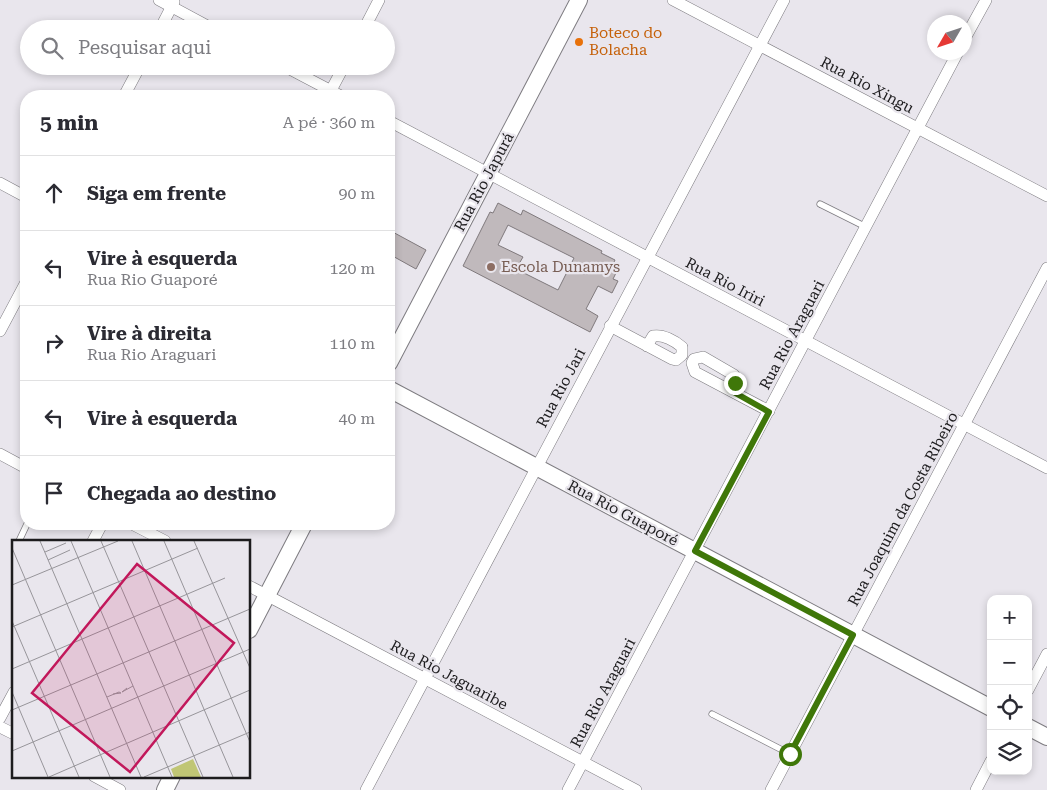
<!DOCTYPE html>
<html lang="pt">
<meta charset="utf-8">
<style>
:root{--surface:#fff;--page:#f2f2f3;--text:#2b2b33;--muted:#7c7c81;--line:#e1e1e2}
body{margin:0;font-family:"Roboto Serif",serif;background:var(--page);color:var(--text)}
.controls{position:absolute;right:15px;bottom:15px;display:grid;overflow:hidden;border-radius:10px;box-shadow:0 2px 8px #0003}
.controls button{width:45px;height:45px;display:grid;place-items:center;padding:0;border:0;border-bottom:1px solid var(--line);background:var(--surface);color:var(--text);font:25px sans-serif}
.compass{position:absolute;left:927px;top:15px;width:45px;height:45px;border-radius:50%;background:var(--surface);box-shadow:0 2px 8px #0003;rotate:231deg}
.stop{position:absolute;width:15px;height:15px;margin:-11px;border:4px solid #3f7709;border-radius:50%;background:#fff}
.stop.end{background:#3f7709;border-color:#fff;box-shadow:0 1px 5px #0008}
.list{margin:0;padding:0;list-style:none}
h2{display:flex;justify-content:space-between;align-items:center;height:65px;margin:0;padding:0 20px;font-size:21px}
h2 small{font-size:16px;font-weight:400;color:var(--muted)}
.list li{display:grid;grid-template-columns:32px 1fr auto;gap:15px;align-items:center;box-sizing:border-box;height:75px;padding:0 20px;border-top:1px solid var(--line)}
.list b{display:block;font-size:19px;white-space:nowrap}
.list p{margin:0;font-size:16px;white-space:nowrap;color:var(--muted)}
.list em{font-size:16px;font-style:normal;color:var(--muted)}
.icon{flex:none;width:28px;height:28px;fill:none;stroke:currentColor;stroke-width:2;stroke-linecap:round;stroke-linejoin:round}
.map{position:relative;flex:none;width:1047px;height:790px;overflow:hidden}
.search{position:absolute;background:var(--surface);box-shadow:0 2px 8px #0003;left:20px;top:20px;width:375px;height:55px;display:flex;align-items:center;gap:12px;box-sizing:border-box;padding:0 18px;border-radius:28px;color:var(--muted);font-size:19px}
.panel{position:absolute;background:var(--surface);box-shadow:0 2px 8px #0003;left:20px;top:90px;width:375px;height:440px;border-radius:20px}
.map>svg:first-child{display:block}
</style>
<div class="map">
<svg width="1047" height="790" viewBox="0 0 1047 790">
<rect width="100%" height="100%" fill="#e9e6ed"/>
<!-- building -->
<g fill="#c0b9bc" stroke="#7f797c" fill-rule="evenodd">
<path d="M498 203 521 215 523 210 602 251 601 253 615 260 612 266 618 269 613 279 618 281 612 293 598 286 586 309 598 316 590 332 463 266 490 212 493 213ZM508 225 574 258 558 290 516 269 523 257 498 245Z"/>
<polygon points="389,230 426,250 416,269 389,254"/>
</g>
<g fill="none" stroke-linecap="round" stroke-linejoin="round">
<defs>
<g id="lane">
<polyline points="820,204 866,227"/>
<polyline points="19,541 27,524"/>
<polyline points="712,714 790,754"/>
</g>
<g id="street">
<polyline points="159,0 213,29"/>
<polyline points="673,0 1047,196"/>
<polyline points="160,29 174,2"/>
<polyline points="364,29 379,0"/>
<polyline points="964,40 986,0"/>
<polyline points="284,66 341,96"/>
<polyline points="124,96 140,66"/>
<polyline points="328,96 344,66"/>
<polyline points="389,121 1047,468"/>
<polyline points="0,183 26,197"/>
<path d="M610 326 672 359 676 360 682 355V347C675 341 663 334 653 336L647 346"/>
<polyline points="0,331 26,282"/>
<polyline points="730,390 735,383 734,375 703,357 694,359 692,363 695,372 769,411"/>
<polyline points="0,454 26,468"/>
<polyline points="132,524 165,541"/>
<polyline points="93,541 102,524"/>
<polyline points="249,586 636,790"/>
<polyline points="1028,690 1047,654"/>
<polyline points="0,718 14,692"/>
<polyline points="0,727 14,734"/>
<polyline points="94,776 120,790"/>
<polyline points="366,790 784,0"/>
<polyline points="568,790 958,52"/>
<polyline points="771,790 1047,268"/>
<polyline points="976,790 991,761"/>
</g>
<g id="secondary">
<polyline points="389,363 579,0"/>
<polyline points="389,389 991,708"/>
<polyline points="249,630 304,524"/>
<polyline points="1028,727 1047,737"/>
<polyline points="165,790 172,776"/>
</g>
</defs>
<!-- lane casing -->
<use href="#lane" stroke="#7e7c81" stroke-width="7"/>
<!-- street casing -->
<use href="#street" stroke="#7e7c81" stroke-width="12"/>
<!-- secondary casing -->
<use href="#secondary" stroke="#7e7c81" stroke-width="18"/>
<!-- lane -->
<use href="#lane" stroke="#fff" stroke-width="5.5"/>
<!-- street -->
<use href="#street" stroke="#fff" stroke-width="11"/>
<!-- secondary -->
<use href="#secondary" stroke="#fff" stroke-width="16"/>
</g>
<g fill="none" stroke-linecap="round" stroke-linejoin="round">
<!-- route -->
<polyline stroke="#3f7709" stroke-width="6" points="735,383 730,390 769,412 695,551 853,635 790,754"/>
</g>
<!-- markers -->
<circle fill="#e8710a" stroke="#e9e6ed" stroke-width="2" cx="579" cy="42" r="5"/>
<circle fill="#8d6e63" stroke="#e9e6ed" stroke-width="2" cx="491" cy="267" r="5"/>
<g text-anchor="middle" stroke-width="4.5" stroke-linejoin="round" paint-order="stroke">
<!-- food labels -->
<g font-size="15" fill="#c56008" stroke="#e9e6ed" text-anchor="start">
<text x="589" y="38">Boteco do<tspan x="589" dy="17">Bolacha</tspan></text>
</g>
<!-- street labels -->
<g font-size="15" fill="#1d1c1e" stroke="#e9e6ed">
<text transform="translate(867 85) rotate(28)" y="5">Rua Rio Xingu</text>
<text transform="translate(484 182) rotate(-62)" y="5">Rua Rio Japurá</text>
<text transform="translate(725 282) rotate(28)" y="5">Rua Rio Iriri</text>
<text transform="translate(792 335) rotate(-62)" y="5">Rua Rio Araguari</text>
<text transform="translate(561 388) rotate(-62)" y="5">Rua Rio Jari</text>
<text transform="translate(903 509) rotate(-62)" y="5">Rua Joaquim da Costa Ribeiro</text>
<text transform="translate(623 513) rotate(28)" y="5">Rua Rio Guaporé</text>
<text transform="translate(449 675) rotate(28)" y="5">Rua Rio Jaguaribe</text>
<text transform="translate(603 693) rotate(-62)" y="5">Rua Rio Araguari</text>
</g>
<!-- education labels -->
<g font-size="15" fill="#785e54" stroke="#e9e6ed" text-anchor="start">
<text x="501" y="272">Escola Dunamys</text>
</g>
</g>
<!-- overview -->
<g transform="translate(12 540)">
<rect width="238" height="238" fill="#e9e6ed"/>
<path d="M181 219 189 237H162L159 229Z" fill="#c0c675"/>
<path fill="none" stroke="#97959a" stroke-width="1" d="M28 1 129 237M59 1 160 237M89 1 191 237M120 1 221 237M152 1 238 202M182 1 238 128M0 8 98 237M33 12 54 3M36 20 58 10M0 45 106 1M0 81 67 237M0 87 186 8M0 129 213 38M115 148 110 152 121 146M0 152 36 237M95 157 107 152 109 153 101 154M0 170 238 69M0 211 238 109M37 237 238 150M132 237 238 192"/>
<path fill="#c2185b" fill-opacity="0.15" stroke="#c2185b" stroke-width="2.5" d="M125 24 222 103 118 232 20 153Z"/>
<rect width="238" height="238" fill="none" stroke="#1d1c1e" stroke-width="2.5"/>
</g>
</svg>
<div class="controls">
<button>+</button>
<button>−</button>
<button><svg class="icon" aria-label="locate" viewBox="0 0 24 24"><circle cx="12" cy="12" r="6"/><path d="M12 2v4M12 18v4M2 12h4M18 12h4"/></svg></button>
<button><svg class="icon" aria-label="layers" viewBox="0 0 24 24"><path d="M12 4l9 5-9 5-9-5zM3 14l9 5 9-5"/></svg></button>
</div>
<svg class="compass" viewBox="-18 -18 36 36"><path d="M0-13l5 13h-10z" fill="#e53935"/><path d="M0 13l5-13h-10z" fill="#7c7c81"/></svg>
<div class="stop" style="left:790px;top:754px"></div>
<div class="stop end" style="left:735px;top:383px"></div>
<div class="search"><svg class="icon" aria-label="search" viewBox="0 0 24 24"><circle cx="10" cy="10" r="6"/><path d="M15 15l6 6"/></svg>Pesquisar aqui</div>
<section class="panel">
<h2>5 min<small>A pé · 360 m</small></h2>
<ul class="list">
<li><svg class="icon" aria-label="ahead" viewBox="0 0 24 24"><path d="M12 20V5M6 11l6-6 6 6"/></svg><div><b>Siga em frente</b></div><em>90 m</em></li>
<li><svg class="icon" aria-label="left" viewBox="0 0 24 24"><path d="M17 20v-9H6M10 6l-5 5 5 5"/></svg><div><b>Vire à esquerda</b><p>Rua Rio Guaporé</p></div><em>120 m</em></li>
<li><svg class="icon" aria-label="right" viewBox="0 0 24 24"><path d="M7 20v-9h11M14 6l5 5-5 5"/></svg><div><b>Vire à direita</b><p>Rua Rio Araguari</p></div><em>110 m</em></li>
<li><svg class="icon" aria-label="left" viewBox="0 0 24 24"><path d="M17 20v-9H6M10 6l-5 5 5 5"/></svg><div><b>Vire à esquerda</b></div><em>40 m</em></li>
<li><svg class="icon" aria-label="arrive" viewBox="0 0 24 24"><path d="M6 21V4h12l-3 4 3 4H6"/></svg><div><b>Chegada ao destino</b></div></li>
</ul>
</section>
</div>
